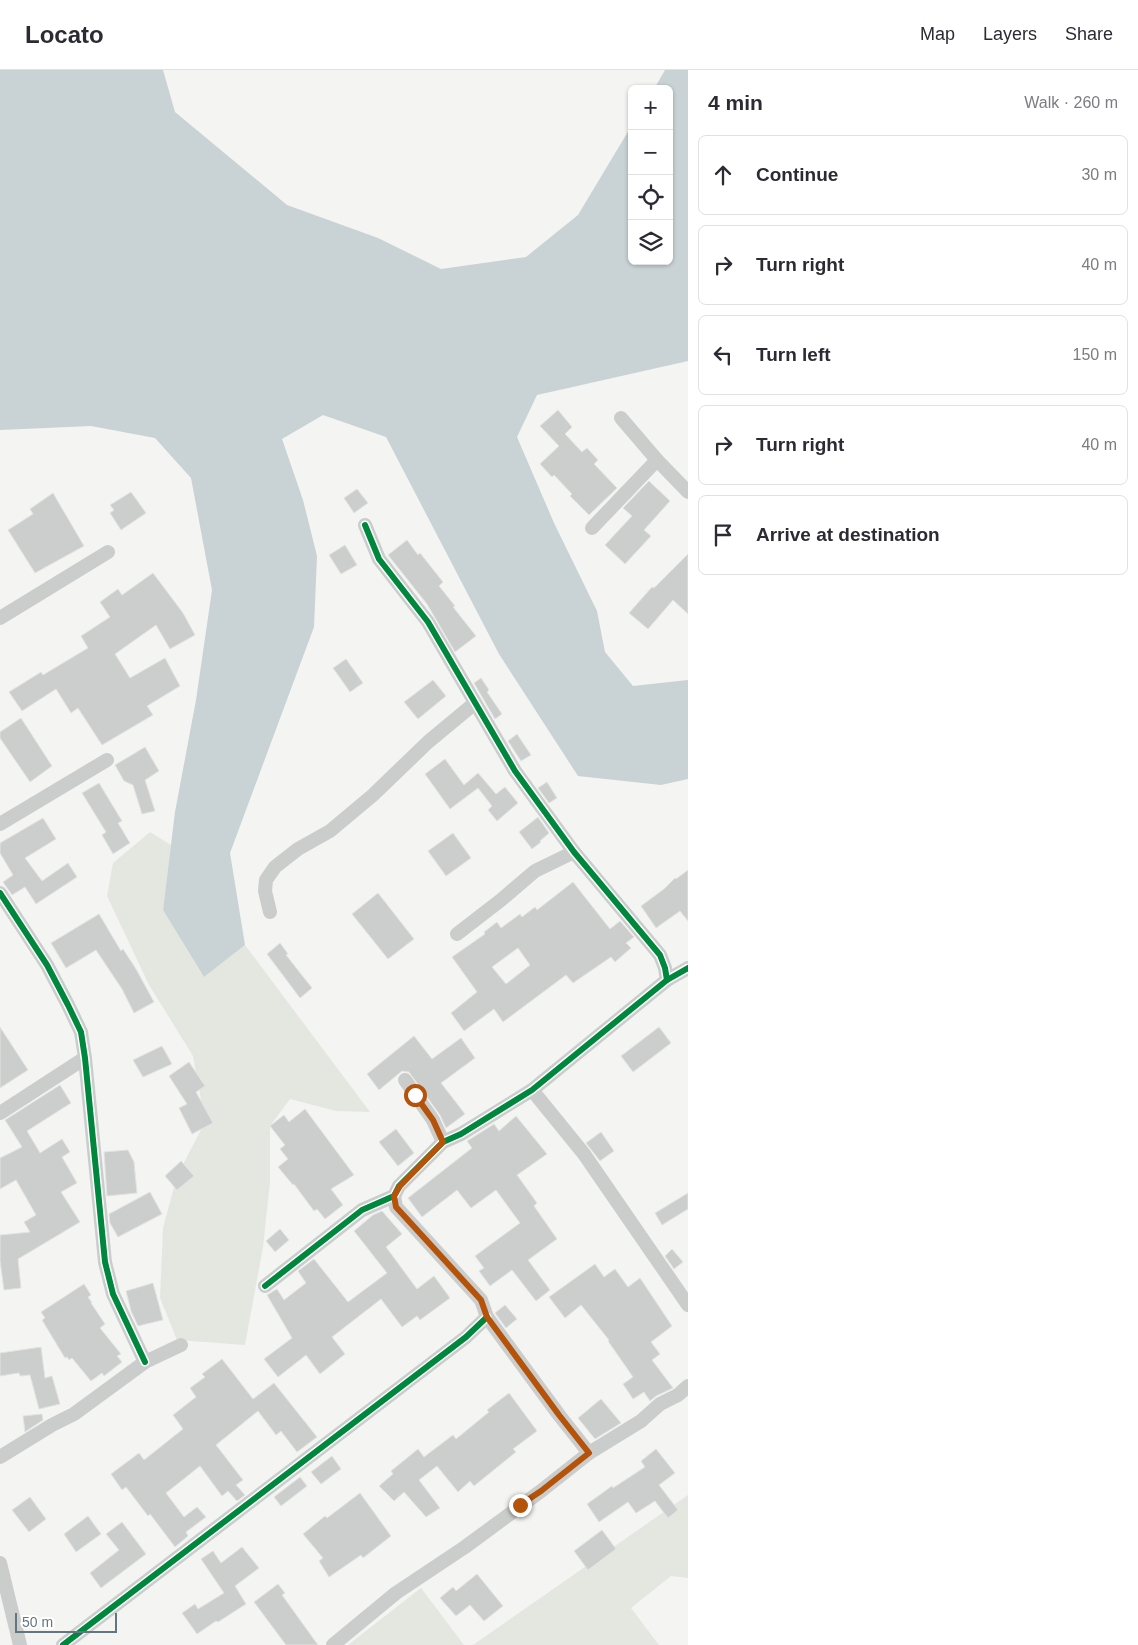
<!DOCTYPE html>
<meta charset="utf-8">
<style>
:root{--surface:#fff;--page:#f2f2f3;--text:#2b2b33;--muted:#7c7c81;--line:#e1e1e2}
body{margin:0;font-family:Helvetica,sans-serif;background:var(--page);color:var(--text)}
.controls{position:absolute;right:15px;top:15px;display:grid;overflow:hidden;border-radius:8px;box-shadow:0 1px 4px #0004}
.controls button{width:45px;height:45px;display:grid;place-items:center;padding:0;border:0;border-bottom:1px solid var(--line);background:var(--surface);color:var(--text);font:25px sans-serif}
.scale{position:absolute;left:15px;bottom:12px;width:102px;box-sizing:border-box;padding-left:5px;border:2px solid #647582;border-top:0;font-size:14px;line-height:18px;white-space:nowrap;color:#647582;-webkit-text-stroke:4px #fff;paint-order:stroke}
.stop{position:absolute;width:15px;height:15px;margin:-11px;border:4px solid #b45309;border-radius:50%;background:#fff}
.stop.end{background:#b45309;border-color:#fff;box-shadow:0 1px 5px #0008}
.list{margin:0;padding:0;list-style:none}
h2{display:flex;justify-content:space-between;align-items:center;height:65px;margin:0;padding:0 20px;font-size:21px}
h2 small{font-size:16px;font-weight:400;color:var(--muted)}
.list li{display:grid;grid-template-columns:32px 1fr auto;gap:15px;align-items:center;box-sizing:border-box;height:80px;margin:0 10px 10px;padding:0 10px;border:1px solid var(--line);border-radius:8px}
.list b{display:block;font-size:19px;white-space:nowrap}
.list em{font-size:16px;font-style:normal;color:var(--muted)}
.icon{flex:none;width:28px;height:28px;fill:none;stroke:currentColor;stroke-width:2;stroke-linecap:round;stroke-linejoin:round}
.map{position:relative;flex:none;width:688px;height:1575px;overflow:hidden}
header{display:flex;align-items:center;gap:30px;box-sizing:border-box;height:70px;padding:0 25px;background:var(--surface);border-bottom:1px solid var(--line)}
header strong{font-size:24px}
nav{display:flex;gap:28px;margin-inline-start:auto;font-size:18px}
main{display:flex}
aside{flex:1;background:var(--surface)}
.map>svg:first-child{display:block}
</style>
<header>
<strong>Locato</strong>
<nav><a>Map</a><a>Layers</a><a>Share</a></nav>
</header>
<main>
<div class="map">
<svg width="688" height="1575" viewBox="0 0 688 1575">
<rect width="100%" height="100%" fill="#f4f4f2"/>
<!-- green -->
<g fill="#e4e7e0">
<polygon points="150,762 171,775 163,840 204,907 245,875 370,1042 336,1041 290,1029 270,1056 270,1112 263,1177 245,1275 177,1270 160,1228 163,1158 177,1106 205,1052 193,986 149,915 107,826 113,793"/>
<polygon points="688,1425 688,1508 671,1506 631,1538 659,1575 473,1575"/>
<polygon points="421,1518 464,1575 348,1575"/>
</g>
<!-- water -->
<polygon fill="#c9d2d4" points="0,0 163,0 175,42 287,135 378,168 441,199 526,187 578,145 632,55 632,191 669,191 669,19 654,19 665,0 688,0 688,291 537,325 517,367 554,453 597,541 605,582 633,616 688,610 688,709 661,715 578,706 499,584 386,367 323,345 282,369 303,430 317,486 314,557 230,783 245,875 204,907 163,840 175,742 196,630 212,520 191,408 155,368 91,356 0,360"/>
<!-- building -->
<g fill="#cccecd" stroke="#e3e3e2" fill-rule="evenodd">
<polygon points="558,340 572,357 565,364 582,382 587,378 598,390 594,394 617,418 589,445 570,426 572,424 554,405 552,407 540,394 559,376 540,356"/>
<polygon points="649,411 670,431 644,460 651,466 625,494 605,475 632,446 623,438"/>
<polygon points="357,419 368,433 354,443 344,428"/>
<polygon points="131,422 146,443 121,460 110,443 114,440 110,435"/>
<polygon points="53,423 84,476 35,503 8,460 33,444 30,439"/>
<polygon points="407,470 418,485 420,483 443,512 439,516 455,536 453,537 476,566 455,582 427,534 388,485"/>
<polygon points="345,475 357,495 341,504 329,485"/>
<polygon points="688,484 688,544 673,530 648,559 629,543 652,517 654,518"/>
<polygon points="153,503 183,543 195,565 170,579 156,555 115,584 130,608 165,588 180,616 147,636 153,645 102,675 78,638 71,643 56,619 22,641 9,622 41,602 43,605 88,578 81,566 110,547 100,532 118,519 122,525"/>
<polygon points="346,589 363,613 350,622 333,598"/>
<polygon points="481,608 489,620 487,622 502,644 495,649 474,613"/>
<polygon points="433,610 446,626 418,649 404,632"/>
<polygon points="21,648 52,696 30,712 0,668 0,662"/>
<polygon points="517,664 531,685 521,691 508,671"/>
<polygon points="145,677 159,701 145,710 155,741 142,744 133,715 124,711 115,695"/>
<polygon points="445,689 464,715 478,703 496,724 505,717 518,733 497,751 488,740 492,736 478,718 450,739 425,704"/>
<polygon points="547,712 557,728 549,733 538,718"/>
<polygon points="99,713 122,751 118,753 130,773 113,784 102,765 106,762 82,723"/>
<polygon points="538,747 549,763 540,771 541,772 532,779 519,762"/>
<polygon points="43,748 56,769 25,788 42,811 68,793 77,807 36,834 25,817 12,825 3,812 13,805 0,783 0,773"/>
<polygon points="453,763 471,788 446,806 428,781"/>
<polygon points="688,800 688,851 680,841 656,858 641,836 664,819 675,808 676,809"/>
<path d="M573 812 610 859 620 851 634 867 626 873 631 878 615 892 611 887 573 913 566 905 503 952 494 939 464 961 451 943 477 922 452 887 485 864 484 862 497 852 501 858 520 844 522 847 535 837 537 840ZM518 878 530 895 506 914 492 897Z"/>
<polygon points="378,823 414,869 388,889 352,844"/>
<polygon points="99,844 121,881 123,879 136,899 154,932 134,943 122,919 96,880 66,898 51,873"/>
<polygon points="280,873 288,884 286,885 312,918 300,928 267,884"/>
<polygon points="0,957 28,1000 0,1018"/>
<polygon points="659,957 671,973 633,1002 621,986"/>
<polygon points="414,966 432,989 461,968 475,988 441,1013 465,1044 446,1058 440,1045 409,1002 402,1001 379,1020 367,1004"/>
<polygon points="162,976 172,994 143,1007 133,990"/>
<polygon points="189,992 205,1016 196,1022 213,1053 192,1064 179,1038 187,1034 169,1006"/>
<polygon points="60,1015 71,1033 27,1061 40,1083 62,1069 70,1082 62,1087 77,1113 61,1122 80,1152 18,1189 21,1218 4,1220 0,1191 0,1165 30,1162 24,1152 36,1145 16,1110 0,1119 0,1088 22,1077 5,1050"/>
<polygon points="305,1039 354,1105 331,1119 343,1135 325,1149 317,1139 314,1141 294,1114 293,1115 278,1097 288,1089 280,1079 285,1075 270,1056 284,1045 289,1052"/>
<polygon points="516,1046 547,1084 517,1105 537,1133 534,1136 557,1169 528,1190 550,1220 536,1231 512,1200 490,1216 479,1201 484,1198 475,1186 520,1153 496,1120 471,1138 457,1120 422,1147 408,1128 472,1078 467,1071 494,1054 499,1061"/>
<polygon points="396,1059 414,1083 398,1096 379,1072"/>
<polygon points="601,1062 614,1081 600,1091 586,1073"/>
<polygon points="128,1080 134,1092 137,1123 107,1126 104,1082"/>
<polygon points="181,1091 194,1106 177,1120 165,1106"/>
<polygon points="150,1122 162,1144 118,1167 110,1153 109,1144"/>
<polygon points="688,1123 688,1139 662,1155 655,1143"/>
<polygon points="382,1141 402,1164 386,1177 417,1219 434,1206 450,1228 420,1250 417,1246 402,1257 381,1229 332,1267 345,1284 320,1304 306,1285 278,1307 264,1289 292,1268 267,1225 277,1219 284,1230 306,1213 298,1201 314,1189 348,1232 387,1203 354,1161 373,1145"/>
<polygon points="280,1159 289,1170 275,1182 266,1171"/>
<polygon points="672,1179 683,1192 674,1199 665,1186"/>
<polygon points="595,1194 604,1207 615,1199 628,1217 640,1208 672,1256 651,1272 660,1284 652,1290 673,1318 656,1326 650,1331 644,1322 633,1329 623,1314 633,1307 608,1271 609,1270 581,1235 565,1248 549,1227"/>
<polygon points="153,1213 163,1250 138,1256 131,1241 126,1221"/>
<polygon points="84,1214 91,1225 88,1227 92,1233 91,1233 105,1254 100,1258 121,1284 117,1286 122,1292 104,1306 102,1303 91,1311 72,1288 69,1290 67,1287 65,1288 42,1250 45,1248 41,1242"/>
<polygon points="505,1235 517,1249 506,1258 495,1243"/>
<polygon points="41,1277 45,1308 52,1306 60,1334 39,1339 30,1305 20,1306 19,1303 0,1306 0,1283"/>
<polygon points="222,1289 253,1329 274,1313 317,1367 297,1382 281,1361 276,1365 258,1341 216,1375 243,1410 236,1415 245,1425 237,1431 228,1421 222,1426 200,1396 166,1423 184,1447 197,1437 206,1447 186,1462 188,1466 175,1477 150,1444 148,1446 126,1417 122,1420 111,1404 139,1383 144,1390 183,1359 173,1345 196,1327 190,1318 205,1307 202,1304"/>
<polygon points="509,1323 537,1361 513,1379 516,1382 474,1416 470,1411 458,1422 437,1396 419,1410 440,1438 426,1447 404,1422 394,1431 379,1416 393,1404 391,1401 418,1379 424,1387 453,1365 456,1369 489,1342 487,1340"/>
<polygon points="601,1329 621,1353 595,1369 578,1348"/>
<polygon points="42,1344 43,1350 25,1362 23,1346"/>
<polygon points="656,1379 675,1403 659,1415 678,1440 668,1448 655,1431 636,1443 628,1432 599,1452 587,1434 612,1416 613,1418 645,1397 641,1391"/>
<polygon points="332,1386 341,1399 321,1414 311,1402"/>
<polygon points="300,1407 307,1416 281,1436 274,1427"/>
<polygon points="360,1423 391,1466 363,1488 361,1485 329,1507 319,1491 323,1488 303,1464 325,1446 327,1448"/>
<polygon points="30,1427 46,1449 29,1462 12,1440"/>
<polygon points="88,1446 101,1464 76,1482 64,1464"/>
<polygon points="122,1452 146,1484 101,1518 90,1503 119,1480 106,1464"/>
<polygon points="602,1460 616,1479 588,1500 574,1481"/>
<polygon points="242,1477 259,1498 235,1516 246,1534 218,1552 216,1551 197,1564 182,1543 195,1534 198,1539 224,1523 201,1489 213,1481 221,1493"/>
<polygon points="477,1504 503,1536 484,1551 470,1535 456,1546 440,1528 453,1517 456,1521"/>
<polygon points="278,1514 285,1523 282,1525 318,1575 286,1575 254,1532"/>
</g>
<g fill="none" stroke-linecap="round" stroke-linejoin="round">
<!-- minor -->
<g stroke="#cbcdcd" stroke-width="14">
<polyline points="621,348 657,390 688,422"/>
<polyline points="365,455 379,489 428,552 515,701 574,782 660,885 665,898 667,910"/>
<polyline points="592,458 657,390"/>
<polyline points="0,548 108,482"/>
<polyline points="0,754 107,690"/>
<polyline points="0,823 47,895 68,935 81,962 85,988 105,1192 113,1224 145,1292"/>
<polyline points="270,842 265,821 266,810 275,797 298,779 330,761 373,725 428,672 475,633"/>
<polyline points="457,864 501,830 535,801 574,782"/>
<polyline points="405,1010 433,1050 443,1072"/>
<polyline points="532,1020 584,1084 688,1235"/>
<polyline points="0,1043 85,988"/>
<polyline points="394,1126 396,1137 481,1230 487,1247 559,1345 589,1383"/>
<polyline points="265,1216 362,1140 394,1126 399,1116 443,1072 461,1064 532,1020 667,910 688,898"/>
<polyline points="0,1387 52,1355 74,1344 145,1292 181,1275"/>
<polyline points="0,1493 20,1575"/>
<polyline points="63,1575 466,1267 487,1247"/>
<polyline points="333,1575 396,1523 465,1477 541,1421 589,1383 641,1351 660,1334 678,1325 688,1316"/>
</g>
<defs>
<g id="cycleway">
<polyline points="365,455 379,489 428,552 515,701 574,782 660,885 665,898 667,910"/>
<polyline points="0,823 47,895 68,935 81,962 85,988 105,1192 113,1224 145,1292"/>
<polyline points="265,1216 362,1140 394,1126 399,1116 443,1072 461,1064 532,1020 667,910 688,898"/>
<polyline points="63,1575 466,1267 487,1247"/>
</g>
</defs>
<!-- cycleway casing -->
<use href="#cycleway" stroke="#fff" stroke-width="9"/>
<!-- cycleway -->
<use href="#cycleway" stroke="#00873e" stroke-width="6"/>
</g>
<g fill="none" stroke-linecap="round" stroke-linejoin="round">
<!-- route -->
<polyline stroke="#b45309" stroke-width="6" points="415,1025 433,1050 443,1072 400,1116 394,1126 396,1137 481,1230 487,1247 559,1345 589,1383 541,1421 520,1435"/>
</g>
</svg>
<div class="controls">
<button>+</button>
<button>−</button>
<button><svg class="icon" aria-label="locate" viewBox="0 0 24 24"><circle cx="12" cy="12" r="6"/><path d="M12 2v4M12 18v4M2 12h4M18 12h4"/></svg></button>
<button><svg class="icon" aria-label="layers" viewBox="0 0 24 24"><path d="M12 4l9 5-9 5-9-5zM3 14l9 5 9-5"/></svg></button>
</div>
<div class="scale">50 m</div>
<div class="stop" style="left:415px;top:1025px"></div>
<div class="stop end" style="left:520px;top:1435px"></div>
</div>
<aside>
<h2>4 min<small>Walk · 260 m</small></h2>
<ul class="list">
<li><svg class="icon" aria-label="ahead" viewBox="0 0 24 24"><path d="M12 20V5M6 11l6-6 6 6"/></svg><div><b>Continue</b></div><em>30 m</em></li>
<li><svg class="icon" aria-label="right" viewBox="0 0 24 24"><path d="M7 20v-9h11M14 6l5 5-5 5"/></svg><div><b>Turn right</b></div><em>40 m</em></li>
<li><svg class="icon" aria-label="left" viewBox="0 0 24 24"><path d="M17 20v-9H6M10 6l-5 5 5 5"/></svg><div><b>Turn left</b></div><em>150 m</em></li>
<li><svg class="icon" aria-label="right" viewBox="0 0 24 24"><path d="M7 20v-9h11M14 6l5 5-5 5"/></svg><div><b>Turn right</b></div><em>40 m</em></li>
<li><svg class="icon" aria-label="arrive" viewBox="0 0 24 24"><path d="M6 21V4h12l-3 4 3 4H6"/></svg><div><b>Arrive at destination</b></div></li>
</ul>
</aside>
</main>
